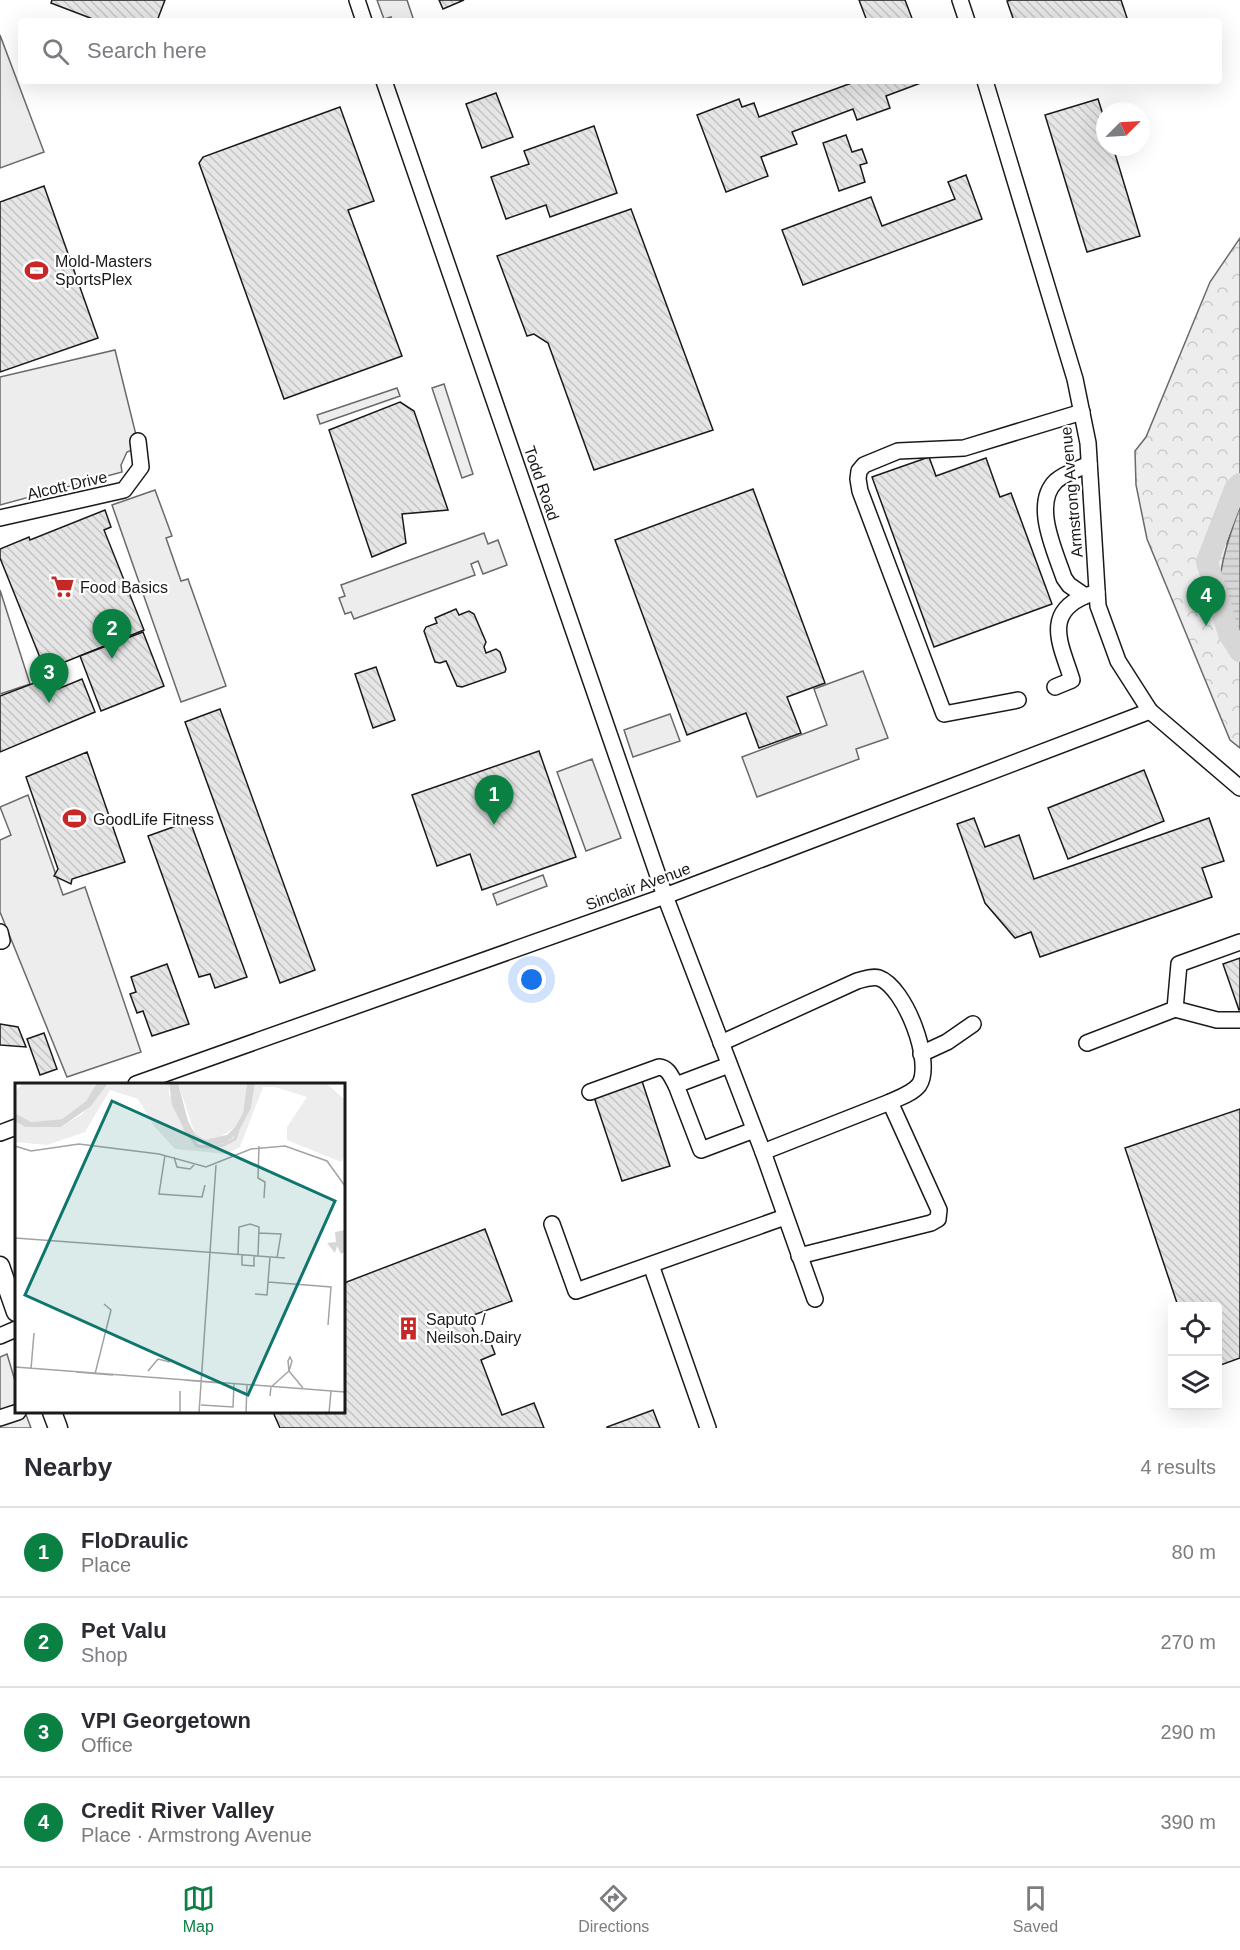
<!DOCTYPE html>
<meta charset="utf-8">
<style>
:root{--surface:#fff;--page:#f7f7f7;--text:#2b2b33;--muted:#7c7c81;--line:#e1e1e2;--accent:#0b8043}
body{margin:0;font-family:Helvetica,sans-serif;background:var(--page);color:var(--text)}
.controls{position:absolute;right:18px;bottom:18px;display:grid;overflow:hidden;border-radius:6px;box-shadow:0 6px 24px #0002}
.controls button{width:54px;height:54px;display:grid;place-items:center;padding:0;border:0;border-bottom:2px solid var(--line);background:var(--surface);color:var(--text);font:30px sans-serif}
.compass{position:absolute;left:1096px;top:102px;width:54px;height:54px;border-radius:50%;background:var(--surface);box-shadow:0 6px 24px #0002;rotate:66deg}
.you{position:absolute;left:532px;top:980px;width:21px;height:21px;margin:-15px;border:4px solid #fff;border-radius:50%;background:#1a73e8;box-shadow:0 0 0 9px #1a73e833}
.badge{display:grid;place-items:center;width:39px;height:39px;border-radius:50%;background:var(--accent);color:#fff;font-size:20px;font-weight:700}
.pin{position:absolute;translate:-50% -50px;filter:drop-shadow(0 2px 3px #0008)}
.pin::after{content:'';position:absolute;top:32px;width:21px;height:18px;background:inherit;clip-path:polygon(0 0,100% 0,50% 100%)}
.list{margin:0;padding:0;list-style:none}
h2{display:flex;justify-content:space-between;align-items:center;height:78px;margin:0;padding:0 24px;font-size:26px}
h2 small{font-size:20px;font-weight:400;color:var(--muted)}
.list li{display:grid;grid-template-columns:39px 1fr auto;gap:18px;align-items:center;box-sizing:border-box;height:90px;padding:0 24px;border-top:2px solid var(--line)}
.list b{display:block;font-size:22px;white-space:nowrap}
.list p{margin:0;font-size:20px;white-space:nowrap;color:var(--muted)}
.list em{font-size:20px;font-style:normal;color:var(--muted)}
.icon{flex:none;width:33px;height:33px;fill:none;stroke:currentColor;stroke-width:2;stroke-linecap:round;stroke-linejoin:round}
.map{position:relative;flex:none;width:1240px;height:1428px;overflow:hidden}
.search{position:absolute;background:var(--surface);box-shadow:0 6px 24px #0002;left:18px;right:18px;top:18px;height:66px;display:flex;align-items:center;gap:15px;box-sizing:border-box;padding:0 21px;border-radius:6px;color:var(--muted);font-size:22px}
.sheet{height:438px;background:var(--surface)}
nav{display:flex;justify-content:space-around;align-items:center;box-sizing:border-box;height:84px;border-top:2px solid var(--line);background:var(--surface);font-size:16px;color:var(--muted)}
nav a{display:grid;justify-items:center;gap:3px}
nav .on{color:var(--accent)}
.map>svg:first-child{display:block}
</style>
<div class="map">
<svg width="1240" height="1428" viewBox="0 0 1240 1428">
<defs>
<pattern id="forest-crowns" width="20" height="18" patternUnits="userSpaceOnUse" patternTransform="scale(1.5)"><rect width="20" height="18" fill="#ededed"/><path d="M2 6a3 3 0 1 1 6 0M12 15a3 3 0 1 1 6 0" fill="none" stroke="#cbcbcb"/></pattern>
<pattern id="water-rules" width="6" height="5" patternUnits="userSpaceOnUse" patternTransform="scale(1.5)"><rect width="6" height="5" fill="#d7d7d7"/><path d="M0 2.5h6" fill="none" stroke="#b8b8b8"/></pattern>
<pattern id="building-back-hatch" width="6" height="6" patternUnits="userSpaceOnUse" patternTransform="scale(1.5)"><rect width="6" height="6" fill="#e6e6e6"/><path d="M-1 5l2 2M0 0l6 6M5-1l2 2" fill="none" stroke="#c5c5c5"/></pattern>
</defs>
<rect width="100%" height="100%" fill="#fff"/>
<!-- forest -->
<polygon fill="url(#forest-crowns)" stroke="#6a6a6a" stroke-width="1.5" points="1240,238 1240,506 1227,543 1240,634 1240,748 1230,740 1147,539 1136,485 1135,451 1146,437 1210,282"/>
<!-- built -->
<g fill="#ededed" stroke="#6a6a6a" stroke-width="1.5">
<polygon points="377,0 407,0 414,21 393,21 391,17 384,19"/>
<polygon points="0,35 44,152 0,168"/>
<polygon points="115,350 139,447 127,452 121,465 122,472 0,505 0,377"/>
<polygon points="444,384 473,474 462,478 432,388"/>
<polygon points="397,388 400,396 320,424 317,415"/>
<polygon points="155,490 172,536 166,538 181,581 188,579 226,686 181,702 112,505"/>
<polygon points="484,533 488,544 498,540 507,565 483,574 478,561 471,564 475,575 354,619 351,612 345,614 339,598 345,596 341,585"/>
<polygon points="0,590 30,684 0,694"/>
<polygon points="863,671 888,738 856,749 859,759 757,797 742,757 827,725 814,689"/>
<polygon points="670,714 680,741 633,757 624,730"/>
<polygon points="592,759 621,838 586,851 557,772"/>
<polygon points="28,795 63,895 85,887 141,1052 67,1077 0,912 0,840 11,835 0,807"/>
<polygon points="543,875 547,886 497,905 493,894"/>
<polygon points="7,1354 16,1384 16,1412 25,1412 31,1428 0,1428 0,1357"/>
</g>
<!-- water -->
<path fill="url(#water-rules)" stroke="#6a6a6a" stroke-width="1.5" d="M1240 506V634C1232 623 1221 601 1220 588 1219 564 1232 529 1240 506Z"/>
<g fill="none" stroke-linecap="round" stroke-linejoin="round">
<!-- river -->
<polyline stroke="#d7d7d7" stroke-width="22" points="1240,484 1235,489 1207,562 1229,634 1240,651"/>
</g>
<!-- building -->
<g fill="url(#building-back-hatch)" stroke="#1a1a1a" stroke-width="1.5">
<polygon points="52,0 165,0 157,21 98,21 51,3"/>
<polygon points="439,0 464,0 443,9"/>
<polygon points="859,0 905,0 913,21 867,21"/>
<polygon points="1011,0 1121,0 1128,21 1014,21 1007,1"/>
<polygon points="857,81 926,81 886,96 890,108 857,120 853,109 792,132 797,144 761,157 768,176 726,192 697,115 739,99 742,107 754,103 759,117"/>
<polygon points="496,93 513,137 482,148 466,104"/>
<polygon points="1098,99 1105,121 1105,147 1113,147 1140,236 1087,252 1045,115"/>
<polygon points="340,107 374,201 348,210 402,356 284,399 199,163 203,157"/>
<polygon points="594,126 617,193 550,217 546,205 506,219 491,177 529,164 524,151"/>
<polygon points="846,135 852,152 862,149 867,163 860,165 865,182 839,191 823,143"/>
<polygon points="966,175 982,219 803,285 782,230 871,197 882,226 955,199 948,182"/>
<polygon points="44,186 98,338 0,372 0,202"/>
<polygon points="631,209 713,430 594,470 548,343 534,334 527,336 497,256"/>
<polygon points="400,402 414,411 448,510 402,514 406,543 372,557 329,430"/>
<polygon points="929,457 936,476 986,458 1000,497 1011,493 1052,604 934,647 872,477"/>
<polygon points="753,489 825,683 787,697 801,733 759,748 746,713 687,735 615,540"/>
<polygon points="105,510 111,527 104,530 144,630 45,670 0,558 0,549 29,537 30,540"/>
<polygon points="456,609 459,615 469,611 474,614 486,642 484,647 486,653 496,649 500,652 506,669 505,672 462,687 457,686 446,661 440,663 435,662 424,631 426,627 437,623 435,618"/>
<polygon points="143,632 164,686 101,711 80,656"/>
<polygon points="376,667 395,720 373,728 355,674"/>
<polygon points="82,679 95,712 0,752 0,696 42,680 58,689"/>
<polygon points="220,709 315,970 280,983 185,722"/>
<polygon points="539,751 576,857 482,890 470,854 437,866 412,795"/>
<polygon points="87,752 125,862 72,879 71,884 54,876 58,869 26,777"/>
<polygon points="1144,770 1164,821 1068,859 1048,808"/>
<polygon points="974,818 985,847 1019,835 1034,879 1209,818 1224,861 1202,868 1212,897 1040,957 1031,932 1015,938 985,903 957,824"/>
<polygon points="190,821 247,977 215,988 210,974 199,977 148,836"/>
<polygon points="1240,958 1240,1009 1239,1010 1223,964"/>
<polygon points="167,964 189,1024 152,1036 143,1011 137,1013 130,994 136,992 131,977"/>
<polygon points="0,1024 18,1027 26,1047 0,1045"/>
<polygon points="44,1033 57,1069 40,1075 27,1039"/>
<polygon points="642,1081 670,1166 622,1181 594,1097"/>
<polygon points="1240,1109 1240,1358 1218,1366 1218,1306 1178,1306 1125,1148"/>
<polygon points="485,1229 512,1301 468,1317 478,1342 489,1338 495,1354 481,1360 502,1415 534,1403 544,1428 280,1428 273,1412 344,1412 344,1283"/>
<polygon points="653,1410 660,1428 607,1428 607,1427"/>
</g>
<g fill="none" stroke-linecap="round" stroke-linejoin="round">
<defs>
<g id="minor">
<polyline points="357,0 364,21"/>
<polyline points="960,0 967,21"/>
<polyline points="384,81 665,896 763,1152 815,1299"/>
<polyline points="985,81 1075,379 1088,443 1098,606 1118,661 1150,711 1240,788"/>
<path d="M1089 464C1079 469 1065 473 1056 481 1032 504 1055 551 1064 578L1069 585 1085 596 1097 592"/>
<polyline points="0,518 124,490 141,467 138,441"/>
<path d="M1055 687 1072 680C1062 647 1042 614 1085 596"/>
<polyline points="1018,700 944,714 860,491 858,479 859,471 864,465 898,451 964,448 1082,412"/>
<polyline points="0,932 2,941 0,941"/>
<polyline points="1175,1009 1217,1020 1240,1020"/>
<path d="M721 1043 857 981C865 979 872 976 879 978 905 987 934 1063 919 1085 913 1093 899 1098 890 1102L763 1152"/>
<polyline points="1087,1043 1175,1009 1179,964 1240,942"/>
<polyline points="921,1054 947,1042 973,1024"/>
<polyline points="729,1065 676,1085 701,1150 754,1130"/>
<polyline points="136,1084 665,896 1150,711"/>
<path d="M590 1092 659 1067C669 1068 671 1077 676 1085"/>
<polyline points="0,1133 16,1127"/>
<polyline points="552,1224 576,1291 785,1217"/>
<polyline points="799,1256 931,1223 938,1219 939,1210 890,1102"/>
<polyline points="651,1265 708,1428"/>
<polyline points="0,1336 16,1329"/>
<polyline points="0,1418 18,1412"/>
</g>
<g id="major">
<polyline points="0,1266 16,1312"/>
<polyline points="52,1412 58,1428"/>
</g>
</defs>
<!-- minor casing -->
<use href="#minor" stroke="#1a1a1a" stroke-width="18"/>
<!-- major casing -->
<use href="#major" stroke="#1a1a1a" stroke-width="21"/>
<!-- minor -->
<use href="#minor" stroke="#fff" stroke-width="15"/>
<!-- major -->
<use href="#major" stroke="#fff" stroke-width="18"/>
</g>
<!-- icons -->
<defs>
<symbol id="stadium-bare" viewBox="-9 -9 18 18"><path d="M0-5a6.5 5 0 1 0 0 10a6.5 5 0 1 0 0-10ZM-3.5-1.8h7v3.6h-7Z" fill="#c62828" stroke="#fff" stroke-width="2.5" paint-order="stroke"/></symbol>
<symbol id="supermarket-bare" viewBox="-9 -9 18 18"><path d="M-6-5.5h2.5l.6 2H6L4.5 2H-2.5L-4.4-4H-6ZM-1.5 3.2a1.3 1.3 0 1 0 .1 0ZM3 3.2a1.3 1.3 0 1 0 .1 0Z" fill="#c62828" stroke="#fff" stroke-width="2.5" paint-order="stroke"/></symbol>
<symbol id="building-bare" viewBox="-9 -9 18 18"><path d="M-4-6H4V6H1V3H-1V6H-4ZM-2.5-4.3h1.7v1.8h-1.7ZM.8-4.3h1.7v1.8H.8ZM-2.5-1h1.7V.8h-1.7ZM.8-1h1.7V.8H.8Z" fill="#c62828" stroke="#fff" stroke-width="2.5" paint-order="stroke"/></symbol>
</defs>
<g fill-rule="evenodd">
<use href="#stadium-bare" x="20" y="254" width="33" height="33"/>
<use href="#supermarket-bare" x="46" y="570" width="33" height="33"/>
<use href="#stadium-bare" x="58" y="802" width="33" height="33"/>
<use href="#building-bare" x="392" y="1312" width="33" height="33"/>
</g>
<g text-anchor="middle" stroke-width="4.5" stroke-linejoin="round" paint-order="stroke">
<!-- poi labels -->
<g font-size="16" fill="#1a1a1a" stroke="#fff" text-anchor="start">
<text x="55" y="267">Mold-Masters<tspan x="55" dy="18">SportsPlex</tspan></text>
<text x="80" y="593">Food Basics</text>
<text x="93" y="825">GoodLife Fitness</text>
<text x="426" y="1325">Saputo /<tspan x="426" dy="18">Neilson Dairy</tspan></text>
</g>
<!-- street labels -->
<g font-size="16" fill="#1a1a1a" stroke="#fff">
<text transform="translate(542 483) rotate(71)" y="6">Todd Road</text>
<text transform="translate(67 485) rotate(-13)" y="6">Alcott Drive</text>
<text transform="translate(1071 492) rotate(-95)" y="6">Armstrong Avenue</text>
<text transform="translate(638 886) rotate(-20)" y="6">Sinclair Avenue</text>
</g>
</g>
<!-- overview -->
<g transform="translate(15 1083)">
<rect width="330" height="330" fill="#fff"/>
<path d="M8 0H82L71 18 47 36 16 39 0 30V8ZM93 0H154V11L174 52 187 63 223 50 236 25 240 0H311L330 17V72L326 79 272 57V44L292 14 260 4H248L225 64 211 71 160 66 139 43 123 16 95 7 70 49 32 62 0 59V38L10 44H46L67 31ZM163 0H232L228 30 220 44 201 57H190L180 51Z" fill="#ededed"/>
<path d="M82 0H93L76 23 46 44H10L0 38V30L16 39 47 36 71 18ZM154 0H163L173 38 180 51 190 57 212 52 220 44 228 30 232 0H240L236 25 223 50 210 60 193 63 181 58 169 46 157 22ZM330 147V169L326 171 322 163 320 170 312 160 321 159 320 149Z" fill="#d7d7d7"/>
<path fill="none" stroke="#d7d7d7" stroke-width="3" d="M169 45 182 63 195 64 209 62 220 56 223 48"/>
<path fill="none" stroke="#a3a3a3" stroke-width="1.5" d="M0 63 16 68 64 61 144 71 191 84 236 66 270 63 312 78 330 103M244 63 243 95 250 99 249 115M150 72 144 111 187 114 190 102M159 74 162 84 175 86 179 82M244 150 266 151 262 175M0 155 270 175M223 172 224 144 235 141 244 144 243 173M227 172V182L239 183V173M253 199 316 204 313 242M240 211 252 212 255 174M275 274 277 278 274 288 273 278ZM0 284 330 309M16 286 19 250M133 288 143 276 155 279M61 289 98 292M80 291 96 227 89 221M169 297 205 300M255 313 256 304 274 288 288 305M186 322 218 324 219 301M165 329V308M184 330 201 82M231 330 232 302M314 330 316 308"/>
<path fill="#0f766e" fill-opacity="0.15" stroke="#0f766e" stroke-width="3" d="M97 18 320 118 233 312 10 212Z"/>
<rect width="330" height="330" fill="none" stroke="#1a1a1a" stroke-width="3"/>
</g>
</svg>
<div class="controls">
<button><svg class="icon" aria-label="locate" viewBox="0 0 24 24"><circle cx="12" cy="12" r="6"/><path d="M12 2v4M12 18v4M2 12h4M18 12h4"/></svg></button>
<button><svg class="icon" aria-label="layers" viewBox="0 0 24 24"><path d="M12 4l9 5-9 5-9-5zM3 14l9 5 9-5"/></svg></button>
</div>
<svg class="compass" viewBox="-18 -18 36 36"><path d="M0-13l5 13h-10z" fill="#e53935"/><path d="M0 13l5-13h-10z" fill="#7c7c81"/></svg>
<div class="you"></div>
<div class="pin badge" style="left:494px;top:825px">1</div>
<div class="pin badge" style="left:112px;top:659px">2</div>
<div class="pin badge" style="left:49px;top:703px">3</div>
<div class="pin badge" style="left:1206px;top:626px">4</div>
<div class="search"><svg class="icon" aria-label="search" viewBox="0 0 24 24"><circle cx="10" cy="10" r="6"/><path d="M15 15l6 6"/></svg>Search here</div>
</div>
<section class="sheet">
<h2>Nearby<small>4 results</small></h2>
<ul class="list">
<li><span class="badge">1</span><div><b>FloDraulic</b><p>Place</p></div><em>80 m</em></li>
<li><span class="badge">2</span><div><b>Pet Valu</b><p>Shop</p></div><em>270 m</em></li>
<li><span class="badge">3</span><div><b>VPI Georgetown</b><p>Office</p></div><em>290 m</em></li>
<li><span class="badge">4</span><div><b>Credit River Valley</b><p>Place · Armstrong Avenue</p></div><em>390 m</em></li>
</ul>
</section>
<nav>
<a class="on"><svg class="icon" aria-label="map" viewBox="0 0 24 24"><path d="M3 6l6-2 6 2 6-2v14l-6 2-6-2-6 2zM9 4v14M15 6v14"/></svg>Map</a>
<a><svg class="icon" aria-label="directions" viewBox="0 0 24 24"><path d="M12 3l9 9-9 9-9-9zM9 14v-3h6M13 9l2 2-2 2"/></svg>Directions</a>
<a><svg class="icon" aria-label="saved" viewBox="0 0 24 24"><path d="M7 4h10v16l-5-4-5 4z"/></svg>Saved</a>
</nav>
